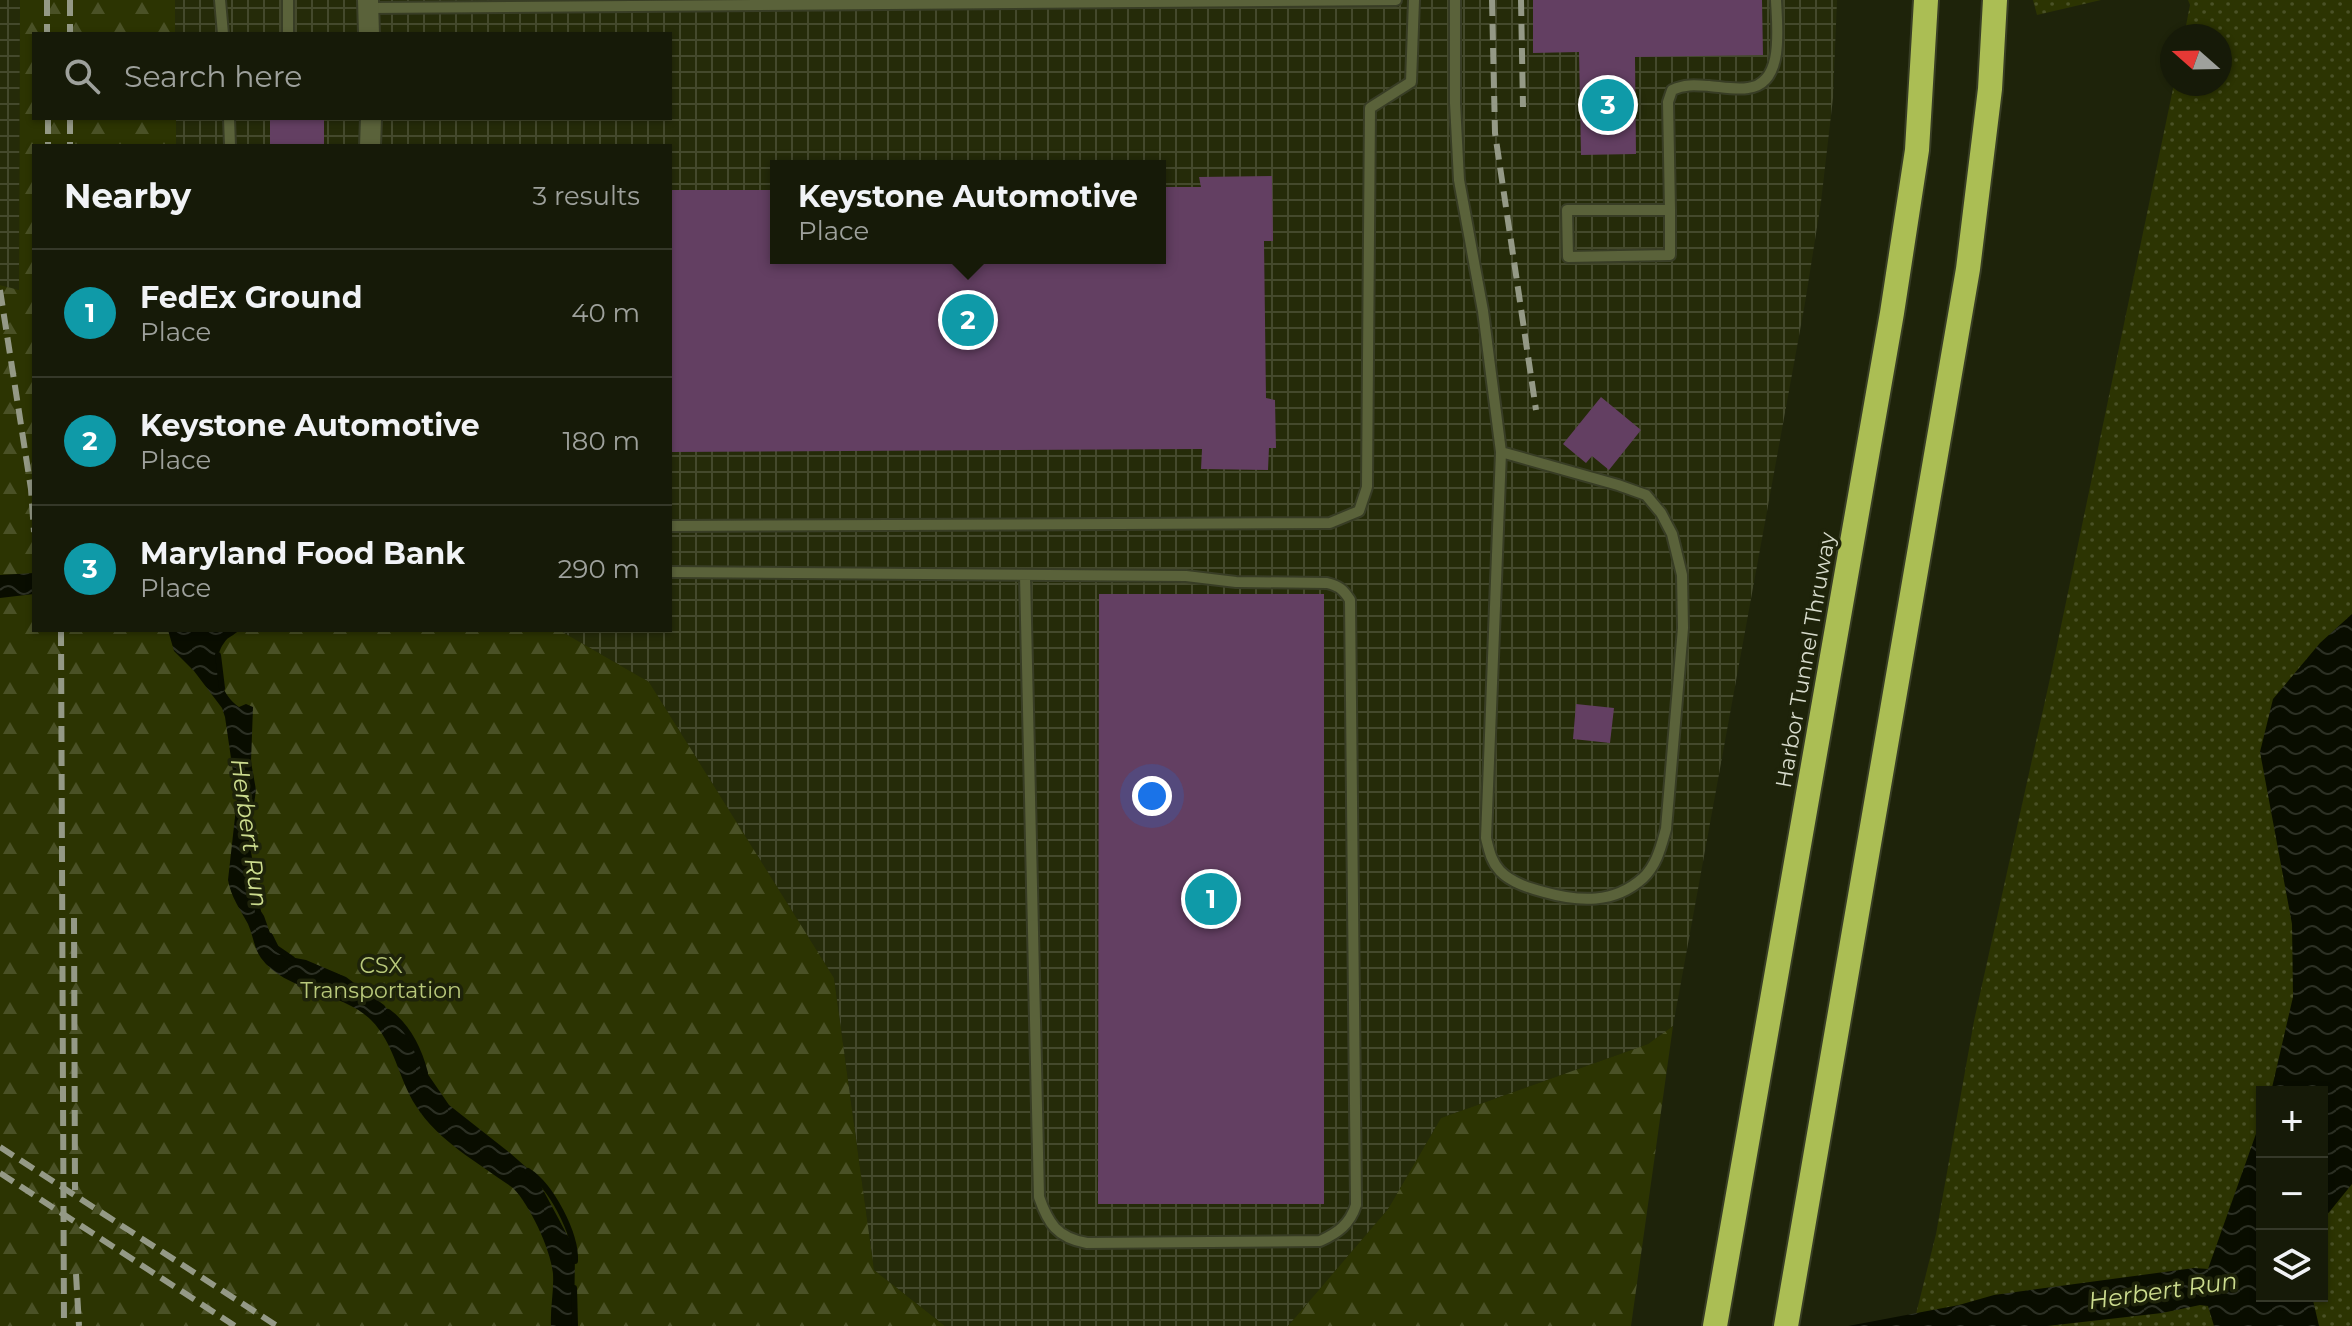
<!DOCTYPE html>
<meta charset="utf-8">
<style>
:root{--surface:#161a08;--page:#232716;--text:#f1f3f6;--muted:#9ea19c;--line:#353829;--accent:#1a73e8}
body{margin:0;font-family:Montserrat,sans-serif;background:var(--page);color:var(--text)}
.controls{position:absolute;right:24px;bottom:24px;display:grid;overflow:hidden;border-radius:0px;box-shadow:0 2px 6px #0004}
.controls button{width:72px;height:72px;display:grid;place-items:center;padding:0;border:0;border-bottom:2px solid var(--line);background:var(--surface);color:var(--text);font:40px sans-serif}
.compass{position:absolute;left:2160px;top:24px;width:72px;height:72px;border-radius:50%;background:var(--surface);box-shadow:0 2px 6px #0004;rotate:290deg}
.you{position:absolute;left:1152px;top:796px;width:28px;height:28px;margin:-20px;border:6px solid #fff;border-radius:50%;background:#1a73e8;box-shadow:0 0 0 12px #1a73e833}
.badge{display:grid;place-items:center;width:52px;height:52px;border-radius:50%;background:var(--accent);color:#fff;font-size:26px;font-weight:700}
.pin{position:absolute;translate:-50% -50%;border:4px solid #fff;box-shadow:0 2px 8px #0006}
.popup{position:absolute;left:770px;top:160px;width:396px;height:104px;box-sizing:border-box;display:grid;place-content:center;border-radius:0px;background:var(--surface);filter:drop-shadow(0 2px 6px #0005);font-size:26px;white-space:nowrap;color:var(--muted)}
.popup b{font-size:30px;color:var(--text)}
.popup::after{content:'';position:absolute;left:50%;top:100%;margin-left:-16px;border:16px solid transparent;border-top-color:var(--surface)}
.list{margin:0;padding:0;list-style:none}
h2{display:flex;justify-content:space-between;align-items:center;height:104px;margin:0;padding:0 32px;font-size:34px}
h2 small{font-size:26px;font-weight:400;color:var(--muted)}
.list li{display:grid;grid-template-columns:52px 1fr auto;gap:24px;align-items:center;box-sizing:border-box;height:128px;padding:0 32px;border-top:2px solid var(--line)}
.list b{display:block;font-size:30px;white-space:nowrap}
.list p{margin:0;font-size:26px;white-space:nowrap;color:var(--muted)}
.list em{font-size:26px;font-style:normal;color:var(--muted)}
.icon{flex:none;width:44px;height:44px;fill:none;stroke:currentColor;stroke-width:2;stroke-linecap:round;stroke-linejoin:round}
.map{position:relative;flex:none;width:2352px;height:1326px;overflow:hidden}
.search{position:absolute;background:var(--surface);box-shadow:0 2px 6px #0004;left:32px;top:32px;width:640px;height:88px;display:flex;align-items:center;gap:20px;box-sizing:border-box;padding:0 28px;border-radius:0px;color:var(--muted);font-size:30px}
.panel{position:absolute;background:var(--surface);box-shadow:0 2px 6px #0004;left:32px;top:144px;width:640px;height:488px;border-radius:0px}
.map>svg:first-child{display:block}
</style>
<div class="map">
<svg width="2352" height="1326" viewBox="0 0 2352 1326">
<defs>
<pattern id="industrial-grid" width="8" height="8" patternUnits="userSpaceOnUse" patternTransform="scale(2)"><rect width="8" height="8" fill="#252b09"/><path d="M0 4h8M4 0v8" fill="none" stroke="#44492c"/></pattern>
<pattern id="forest-firs" width="22" height="20" patternUnits="userSpaceOnUse" patternTransform="scale(2)"><rect width="22" height="20" fill="#2c3402"/><path d="M5 1l3.5 6h-7zM16 11l3.5 6h-7z" fill="#4a5126"/></pattern>
<pattern id="park-dots" width="8" height="8" patternUnits="userSpaceOnUse" patternTransform="scale(2)"><rect width="8" height="8" fill="#2c3402"/><path d="M2 2h.1M6 6h.1" fill="none" stroke="#4a5126" stroke-width="1.8" stroke-linecap="round"/></pattern>
<pattern id="water-waves" width="16" height="10" patternUnits="userSpaceOnUse" patternTransform="scale(2)"><rect width="16" height="10" fill="#090d00"/><path d="M0 5q4-4 8 0t8 0" fill="none" stroke="#2c3024"/></pattern>
</defs>
<rect width="100%" height="100%" fill="#1e230a"/>
<!-- industrial -->
<g fill="url(#industrial-grid)" fill-rule="evenodd">
<polygon points="0,0 20,0 19,290 0,285"/>
<path d="M175 0H1837L1833 98 1821 202 1805 303 1673 1026 1648 1044 1441 1118 1388 1209 1288 1326H945L874 1270 834 978 649 682 559 630H670V146H176V118H670V34H175ZM776 166H1160V258H776Z"/>
</g>
<!-- forest -->
<g fill="url(#forest-firs)">
<polygon points="20,0 175,0 175,34 34,34 34,118 176,118 176,146 34,146 34,630 559,630 649,682 834,978 874,1270 945,1326 0,1326 0,285 19,290"/>
<polygon points="1673,1026 1631,1326 1288,1326 1388,1209 1441,1118 1648,1044"/>
</g>
<!-- park -->
<g fill="url(#park-dots)" fill-rule="evenodd">
<polygon points="2033,0 2101,0 2037,15"/>
<path d="M2188 0H2352V1326H1913L1936 1234 1974 1021 2051 674 2174 84H2220V36H2184L2190 5ZM2262 1092H2322V1296H2262Z"/>
</g>
<!-- water -->
<g fill="url(#water-waves)">
<polygon points="34,573 34,594 0,598 0,575"/>
<polygon points="2352,614 2352,1184 2322,1221 2322,1092 2271,1092 2293,997 2292,924 2260,752 2273,699 2320,643"/>
<path d="M168 630H239C234 636 228 636 224 643 210 662 220 694 239 707L246 704 253 707 251 762 256 790 249 840V881L252 897 264 916 275 947 285 956 306 960 346 977 384 1005 415 1046 425 1070 449 1105 510 1153 535 1175 570 1240 575 1255 574 1326H551C550 1309 554 1292 553 1274 551 1250 530 1205 513 1188 480 1164 438 1141 416 1106 398 1078 395 1044 371 1020 344 992 285 992 261 958 254 948 253 935 248 924 240 909 231 897 228 880L237 799 225 717 222 708 194 671 174 651Z"/>
<polygon points="2262,1117 2262,1296 2312,1296 2319,1326 2214,1326 2208,1306 2200,1305 2162,1313 2047,1326 1848,1326 1959,1305 1994,1295 2194,1268 2208,1269"/>
</g>
<g fill="none" stroke-linecap="round" stroke-linejoin="round">
<!-- stream -->
<g stroke="#090d00" stroke-width="6">
<polyline points="218,655 222,688"/>
<polyline points="248,852 258,912"/>
<polyline points="270,936 276,948 292,959"/>
<path d="M388 1012C407 1026 419 1050 425 1073"/>
<path d="M528 1171C551 1186 576 1233 575 1261"/>
<polyline points="574,1288 575,1326"/>
</g>
</g>
<!-- building -->
<g fill="#633f62">
<polygon points="1533,0 1762,0 1763,55 1635,57 1636,154 1581,155 1579,52 1533,53"/>
<rect x="270" y="118" width="54" height="28"/>
<polygon points="1272,176 1273,241 1264,241 1266,398 1275,400 1276,448 1269,448 1268,470 1201,469 1202,449 670,452 670,190 776,190 776,258 1160,258 1160,187 1201,187 1199,177"/>
<polygon points="1601,397 1641,430 1609,470 1592,456 1586,463 1563,444"/>
<polygon points="1099,594 1324,594 1324,1204 1098,1204"/>
<polygon points="1576,704 1614,708 1610,743 1573,739"/>
</g>
<g fill="none" stroke-linecap="round" stroke-linejoin="round">
<defs>
<g id="service">
<polyline points="220,0 223,34"/>
<polyline points="288,0 288,34"/>
<path d="M1455 0V103L1459 180 1483 311 1501 452 1486 838C1489 850 1491 861 1500 871 1512 883 1529 888 1544 892 1579 902 1614 904 1643 878 1657 865 1661 846 1666 829L1683 628 1682 575 1672 534 1661 513 1646 495 1618 485 1501 452"/>
<polyline points="368,8 1396,0"/>
<polyline points="229,118 230,146"/>
<path d="M1670 210V255L1568 257 1567 210H1670L1668 102 1672 90C1685 84 1695 85 1709 86 1721 87 1736 90 1748 88 1785 84 1777 26 1776 0"/>
<polyline points="670,526 1330,523 1359,511 1367,487 1370,108 1411,82 1414,0"/>
<path d="M670 572 1186 576 1236 582 1327 583C1339 586 1343 589 1350 600L1356 1205C1350 1224 1338 1233 1320 1241L1087 1243C1057 1238 1048 1223 1039 1197L1025 576"/>
</g>
<g id="minor">
<polyline points="368,0 369,34"/>
<polyline points="370,146 371,118"/>
</g>
<g id="motorway">
<polyline points="1715,1326 1892,313 1917,150 1926,0"/>
<polyline points="1786,1326 1968,269 1990,89 1995,0"/>
</g>
</defs>
<!-- service casing -->
<use href="#service" stroke="#383d25" stroke-width="14"/>
<!-- minor casing -->
<use href="#minor" stroke="#383d25" stroke-width="24"/>
<!-- motorway casing -->
<use href="#motorway" stroke="#383d25" stroke-width="28"/>
<!-- service -->
<use href="#service" stroke="#5a623a" stroke-width="10"/>
<!-- minor -->
<use href="#minor" stroke="#5a623a" stroke-width="20"/>
<!-- motorway -->
<use href="#motorway" stroke="#abbe54" stroke-width="24"/>
<!-- rail -->
<g stroke="#949986" stroke-width="6" stroke-dasharray="16 8" stroke-linecap="butt">
<polyline points="47,0 47,34"/>
<polyline points="70,0 70,34"/>
<polyline points="1492,0 1495,133 1536,410"/>
<polyline points="1521,0 1523,107"/>
<polyline points="48,118 48,146"/>
<polyline points="70,118 70,146"/>
<polyline points="0,290 31,489 34,532"/>
<polyline points="61,630 64,1326"/>
<polyline points="74,918 75,1190"/>
<polyline points="0,1147 277,1326"/>
<polyline points="0,1173 235,1326"/>
<polyline points="76,1274 79,1326"/>
</g>
</g>
<g text-anchor="middle" stroke-width="7" stroke-linejoin="round" paint-order="stroke">
<!-- street labels -->
<g font-size="22" fill="#d7dbcc" stroke="#1e230a">
<text transform="translate(1805 660) rotate(-80)" y="8">Harbor Tunnel Thruway</text>
</g>
<!-- park labels -->
<g font-size="22" fill="#b9c97b" stroke="#1e230a">
<text x="381" y="973">CSX<tspan x="381" dy="25">Transportation</tspan></text>
</g>
<!-- water labels -->
<g font-size="24" font-style="italic" fill="#ccdc8e" stroke="#1e230a">
<text transform="translate(249 833) rotate(82)" y="8">Herbert Run</text>
<text transform="translate(2163 1291) rotate(-8)" y="8">Herbert Run</text>
</g>
</g>
</svg>
<div class="controls">
<button>+</button>
<button>−</button>
<button><svg class="icon" aria-label="layers" viewBox="0 0 24 24"><path d="M12 4l9 5-9 5-9-5zM3 14l9 5 9-5"/></svg></button>
</div>
<svg class="compass" viewBox="-18 -18 36 36"><path d="M0-13l5 13h-10z" fill="#e53935"/><path d="M0 13l5-13h-10z" fill="#9ea19c"/></svg>
<div class="you"></div>
<div class="pin badge" style="left:1211px;top:899px;background:#0f9aa8">1</div>
<div class="pin badge" style="left:968px;top:320px;background:#0f9aa8">2</div>
<div class="popup"><b>Keystone Automotive</b>Place</div>
<div class="pin badge" style="left:1608px;top:105px;background:#0f9aa8">3</div>
<div class="search"><svg class="icon" aria-label="search" viewBox="0 0 24 24"><circle cx="10" cy="10" r="6"/><path d="M15 15l6 6"/></svg>Search here</div>
<section class="panel">
<h2>Nearby<small>3 results</small></h2>
<ul class="list">
<li><span class="badge" style="background:#0f9aa8">1</span><div><b>FedEx Ground</b><p>Place</p></div><em>40 m</em></li>
<li><span class="badge" style="background:#0f9aa8">2</span><div><b>Keystone Automotive</b><p>Place</p></div><em>180 m</em></li>
<li><span class="badge" style="background:#0f9aa8">3</span><div><b>Maryland Food Bank</b><p>Place</p></div><em>290 m</em></li>
</ul>
</section>
</div>
